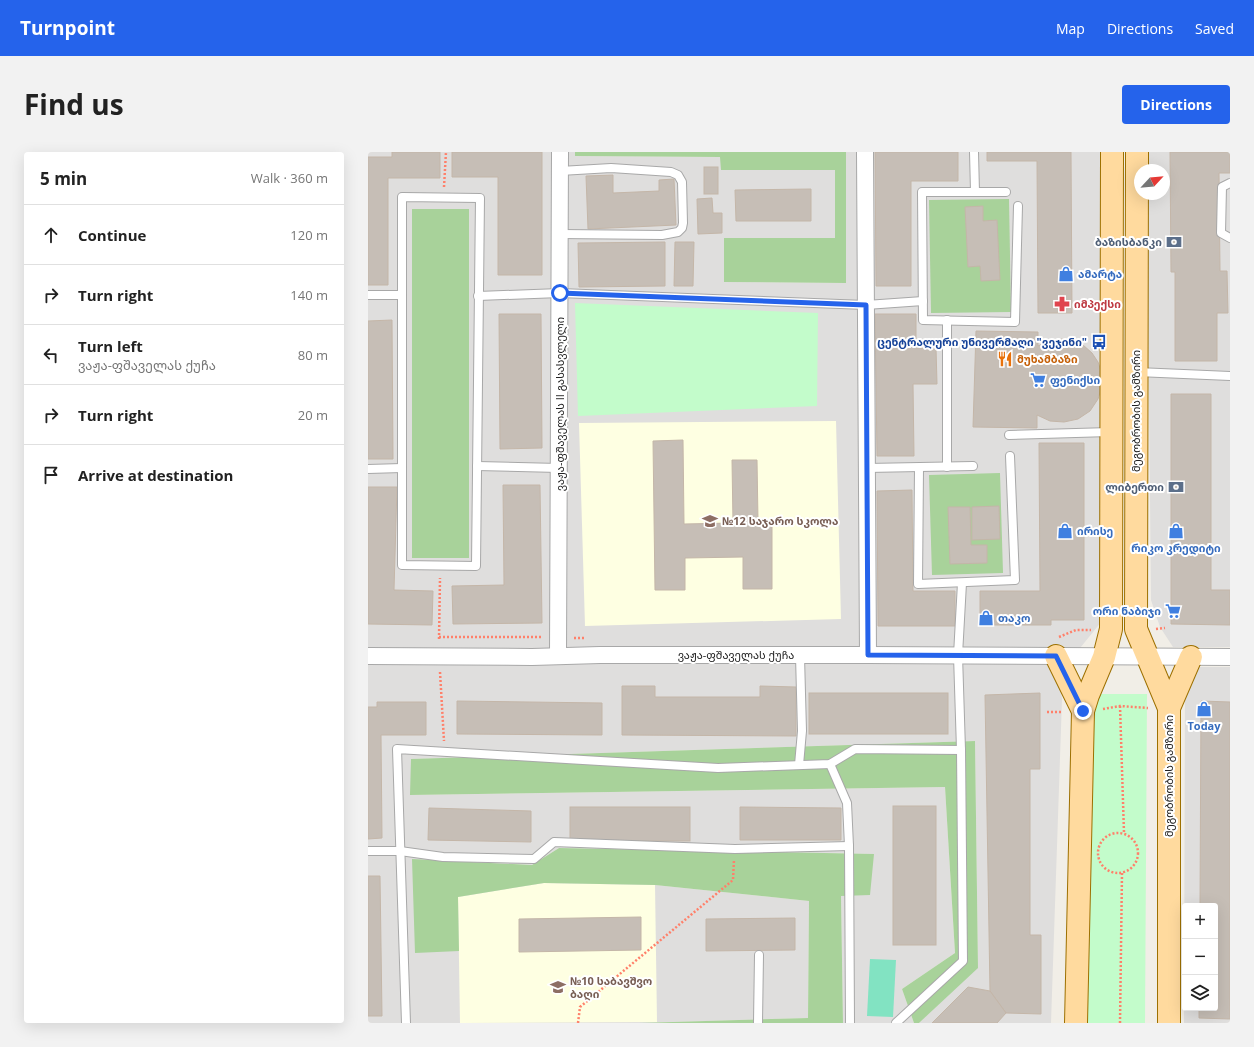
<!DOCTYPE html>
<meta charset="utf-8">
<style>
:root{--surface:#fff;--page:#f2f2f2;--text:#222;--muted:#767676;--line:#e0e0e0;--accent:#2563eb}
body{margin:0;font-family:"Open Sans","Noto Sans Georgian",sans-serif;background:var(--page);color:var(--text)}
.controls{position:absolute;right:12px;bottom:12px;display:grid;overflow:hidden;border-radius:4px;box-shadow:0 4px 16px #0002}
.controls button{width:36px;height:36px;display:grid;place-items:center;padding:0;border:0;border-bottom:1px solid var(--line);background:var(--surface);color:var(--text);font:20px sans-serif}
.compass{position:absolute;left:766px;top:12px;width:36px;height:36px;border-radius:50%;background:var(--surface);box-shadow:0 4px 16px #0002;rotate:64deg}
.stop{position:absolute;width:12px;height:12px;margin:-9px;border:3px solid #2563eb;border-radius:50%;background:#fff}
.stop.end{background:#2563eb;border-color:#fff;box-shadow:0 1px 4px #0008}
.list{margin:0;padding:0;list-style:none}
h2{display:flex;justify-content:space-between;align-items:center;height:52px;margin:0;padding:0 16px;font-size:17px}
h2 small{font-size:13px;font-weight:400;color:var(--muted)}
.list li{display:grid;grid-template-columns:26px 1fr auto;gap:12px;align-items:center;box-sizing:border-box;height:60px;padding:0 16px;border-top:1px solid var(--line)}
.list b{display:block;font-size:15px;white-space:nowrap}
.list p{margin:0;font-size:13px;white-space:nowrap;color:var(--muted)}
.list em{font-size:13px;font-style:normal;color:var(--muted)}
.icon{flex:none;width:22px;height:22px;fill:none;stroke:currentColor;stroke-width:2;stroke-linecap:round;stroke-linejoin:round}
.map{position:relative;flex:none;width:862px;height:871px;overflow:hidden;border-radius:4px}
header{display:flex;align-items:center;gap:24px;box-sizing:border-box;height:56px;padding:0 20px;background:var(--accent);color:#fff}
header strong{font-size:19px}
nav{display:flex;gap:22px;margin-inline-start:auto;font-size:14px}
.intro{display:flex;align-items:center;justify-content:space-between;box-sizing:border-box;height:96px;padding:0 24px}
h1{margin:0;font-size:28px}
.button{padding:10px 18px;border-radius:4px;background:var(--accent);color:#fff;font-size:14px;font-weight:700}
main{display:flex;gap:24px;padding:0 24px}
aside{flex:1;background:var(--surface);border-radius:4px;box-shadow:0 4px 16px #0002}
.map>svg:first-child{display:block}
</style>
<header>
<strong>Turnpoint</strong>
<nav><a>Map</a><a>Directions</a><a>Saved</a></nav>
</header>
<div class="intro"><h1>Find us</h1><a class="button">Directions</a></div>
<main>
<aside>
<h2>5 min<small>Walk · 360 m</small></h2>
<ul class="list">
<li><svg class="icon" aria-label="ahead" viewBox="0 0 24 24"><path d="M12 20V5M6 11l6-6 6 6"/></svg><div><b>Continue</b></div><em>120 m</em></li>
<li><svg class="icon" aria-label="right" viewBox="0 0 24 24"><path d="M7 20v-9h11M14 6l5 5-5 5"/></svg><div><b>Turn right</b></div><em>140 m</em></li>
<li><svg class="icon" aria-label="left" viewBox="0 0 24 24"><path d="M17 20v-9H6M10 6l-5 5 5 5"/></svg><div><b>Turn left</b><p>ვაჟა-ფშაველას ქუჩა</p></div><em>80 m</em></li>
<li><svg class="icon" aria-label="right" viewBox="0 0 24 24"><path d="M7 20v-9h11M14 6l5 5-5 5"/></svg><div><b>Turn right</b></div><em>20 m</em></li>
<li><svg class="icon" aria-label="arrive" viewBox="0 0 24 24"><path d="M6 21V4h12l-3 4 3 4H6"/></svg><div><b>Arrive at destination</b></div></li>
</ul>
</aside>
<div class="map">
<svg width="862" height="871" viewBox="0 0 862 871">
<rect width="100%" height="100%" fill="#f1eee7"/>
<!-- residential -->
<g fill="#dfdedd" fill-rule="evenodd">
<polygon points="0,0 207,0 207,4 353,5 353,18 467,18 467,86 356,86 356,130 478,131 478,0 737,0 738,464 691,522 694,547 683,871 551,871 610,815 607,589 43,607 43,643 577,635 587,801 534,837 546,871 475,871 473,744 505,702 191,696 164,713 44,708 91,799 90,745 176,731 287,733 441,749 440,866 271,871 0,871"/>
<polygon points="778,0 862,0 862,495 805,495 792,475 783,448 779,42 796,42 796,18 779,18"/>
<path d="M830 515H862V871H816L817 527ZM817 754H847V856H817Z"/>
</g>
<!-- education -->
<g fill="#feffe2">
<polygon points="468,269 473,467 217,474 211,271"/>
<polygon points="176,731 287,733 289,870 92,871 90,745"/>
</g>
<!-- forest -->
<g fill="#a8d29a">
<polygon points="207,0 478,0 478,131 356,130 356,86 467,86 467,18 353,18 352,5 207,4"/>
<polygon points="641,47 643,160 563,161 561,48"/>
<polygon points="101,57 101,406 44,406 44,57"/>
<polygon points="632,321 635,421 564,423 561,323"/>
<polygon points="607,589 610,816 551,871 546,871 534,837 587,801 577,635 42,643 43,607"/>
<polygon points="191,696 506,702 502,743 473,744 475,871 271,871 440,866 441,749 287,733 176,731 90,745 91,799 47,801 44,707 164,713"/>
</g>
<!-- park -->
<g fill="#c3fccb">
<polygon points="207,151 450,161 449,254 210,264"/>
<polygon points="722,542 779,542 777,871 712,871"/>
</g>
<!-- pitch -->
<polygon fill="#82e3c2" points="502,807 528,808 525,865 499,864"/>
<!-- building -->
<g fill="#c6beb6" stroke="#c4b6a8">
<polygon points="24,0 72,0 72,26 20,26 20,133 0,133 0,5 24,5"/>
<polygon points="84,0 174,0 174,123 130,123 130,25 84,25"/>
<polygon points="507,0 590,0 590,29 543,29 543,134 508,134"/>
<polygon points="619,0 703,0 704,161 670,161 669,9 619,9"/>
<polygon points="802,0 862,0 862,21 851,21 852,119 859,119 860,161 849,161 849,209 807,209 807,120 803,120"/>
<rect x="336" y="15" width="14" height="27"/>
<polygon points="245,23 245,41 291,39 291,28 306,27 308,73 220,77 218,24"/>
<polygon points="443,37 443,69 368,69 367,38"/>
<polygon points="344,46 345,61 354,61 354,81 330,82 329,47"/>
<polygon points="615,54 615,69 629,68 632,128 613,129 612,114 600,115 597,55"/>
<polygon points="297,90 297,134 211,135 210,91"/>
<polygon points="307,90 326,90 325,134 306,134"/>
<polygon points="131,162 173,162 174,296 132,297"/>
<polygon points="507,162 548,162 548,196 568,196 569,232 545,232 546,304 509,304"/>
<polygon points="24,168 25,307 0,307 0,169"/>
<polygon points="608,179 670,180 670,194 680,189 692,187 704,188 715,193 724,201 730,210 734,222 734,234 730,247 722,259 710,267 696,270 682,269 669,263 669,276 605,275"/>
<polygon points="803,242 843,242 843,438 862,438 862,473 803,472"/>
<polygon points="315,288 316,372 365,371 364,308 389,308 390,369 404,368 404,437 375,437 375,405 317,406 317,438 287,438 285,289"/>
<polygon points="671,291 716,291 716,468 683,468 683,473 612,473 612,439 672,439"/>
<polygon points="135,333 172,333 174,471 85,472 84,434 136,433"/>
<polygon points="0,335 29,335 26,438 65,439 64,473 0,472"/>
<polygon points="544,338 545,439 587,439 587,474 510,474 509,339"/>
<polygon points="631,354 632,387 604,388 604,355"/>
<polygon points="580,355 602,355 603,393 619,393 619,411 582,412"/>
<polygon points="254,534 287,534 287,545 392,545 392,534 428,535 428,584 254,583"/>
<rect x="441" y="541" width="139" height="41"/>
<polygon points="672,541 672,617 662,617 662,783 673,783 673,862 638,861 622,839 617,543"/>
<polygon points="89,549 234,551 234,583 89,582"/>
<polygon points="833,549 862,550 862,867 831,866 831,856 847,856 847,754 832,754"/>
<polygon points="9,550 58,550 58,583 13,583 14,686 0,687 0,555 9,555"/>
<rect x="525" y="654" width="43" height="139"/>
<rect x="202" y="655" width="120" height="34"/>
<polygon points="372,655 473,656 473,688 372,688"/>
<polygon points="61,656 163,659 163,690 60,688"/>
<polygon points="0,724 12,724 14,864 0,864"/>
<polygon points="273,765 273,798 151,800 151,767"/>
<polygon points="427,766 427,798 338,799 338,767"/>
<polygon points="600,835 622,839 638,861 629,871 564,871"/>
</g>
<g fill="none" stroke-linecap="round" stroke-linejoin="round">
<defs>
<g id="service">
<polyline points="606,0 607,40"/>
<polyline points="192,19 243,16 303,20 310,23 314,30 315,71 314,76 310,80 294,83 192,82"/>
<polyline points="862,31 854,35 853,81 862,86"/>
<polyline points="638,40 554,40 555,168 647,170 650,54"/>
<polygon points="34,45 112,46 108,414 34,413"/>
<polyline points="0,143 34,143"/>
<polyline points="110,144 192,141 498,153 555,149"/>
<polyline points="769,220 862,224"/>
<polyline points="641,283 742,280"/>
<polyline points="109,314 191,316"/>
<polyline points="579,315 579,168"/>
<polyline points="499,316 605,314"/>
<polyline points="551,316 550,432 647,428 642,304"/>
<polyline points="0,317 34,316"/>
<polyline points="462,612 479,651 481,694 482,871"/>
<polyline points="431,613 434,579 432,504"/>
<polyline points="0,699 32,699 75,705 166,707 186,690 367,697 481,694"/>
<polyline points="38,871 29,597 350,616 462,612 487,597 593,598"/>
<polyline points="390,871 391,803"/>
<polyline points="528,871 595,809 593,598 590,503 594,431"/>
</g>
<g id="minor">
<polyline points="497,0 500,503"/>
<polyline points="0,504 164,505 232,503 500,503 862,505"/>
<polyline points="190,504 192,0"/>
</g>
<g id="primary">
<polyline points="769,0 768,477 801,556 801,871"/>
<polyline points="688,504 715,559"/>
<polyline points="801,556 823,505"/>
<polyline points="708,871 715,559 720,543 736,505 743,477 744,0"/>
</g>
</defs>
<!-- service casing -->
<use href="#service" stroke="#a8a8a8" stroke-width="10"/>
<!-- minor casing -->
<use href="#minor" stroke="#a8a8a8" stroke-width="18"/>
<!-- primary casing -->
<use href="#primary" stroke="#9d7000" stroke-width="24"/>
<!-- path -->
<g stroke="#ff806a" stroke-width="2.5" stroke-dasharray="2 2" stroke-linecap="butt">
<polyline points="76,35 78,0"/>
<polyline points="788,477 797,476"/>
<polyline points="71,485 175,485"/>
<polyline points="691,485 708,478 723,478"/>
<polyline points="206,486 217,486"/>
<polyline points="71,487 72,426"/>
<polyline points="72,520 76,589"/>
<polyline points="752,554 756,681"/>
<polyline points="735,557 752,554 780,556"/>
<polyline points="679,560 694,560"/>
<circle cx="750" cy="701" r="20"/>
<polyline points="210,871 212,855 365,728 366,708"/>
<polyline points="752,871 754,721"/>
</g>
<!-- service -->
<use href="#service" stroke="#fff" stroke-width="8"/>
<!-- minor -->
<use href="#minor" stroke="#fff" stroke-width="16"/>
<!-- primary -->
<use href="#primary" stroke="#ffda9e" stroke-width="22"/>
</g>
<g fill="none" stroke-linecap="round" stroke-linejoin="round">
<!-- route -->
<polyline stroke="#2563eb" stroke-width="5" points="192,141 498,153 500,503 688,504 715,559"/>
</g>
<!-- icons -->
<defs>
<symbol id="bank-bare" viewBox="-9 -9 18 18"><path d="M-6-4H6V4H-6ZM0-2.3a2.3 2.3 0 1 0 0 4.6a2.3 2.3 0 1 0 0-4.6Z" fill="#5c6f8a" stroke="#fff" stroke-width="2.5" paint-order="stroke"/></symbol>
<symbol id="shop-bare" viewBox="-9 -9 18 18"><path d="M-5-2.5h2.3a2.7 3.5 0 0 1 5.4 0H5L5.5 6h-11ZM-1.5-2.5h3a1.5 2.3 0 0 0-3 0Z" fill="#3f7fe0" stroke="#fff" stroke-width="2.5" paint-order="stroke"/></symbol>
<symbol id="pharmacy-bare" viewBox="-9 -9 18 18"><path d="M-2-6h4v4h4v4h-4v4h-4v-4h-4v-4h4Z" fill="#e0444e" stroke="#fff" stroke-width="2.5" paint-order="stroke"/></symbol>
<symbol id="bus-bare" viewBox="-9 -9 18 18"><path d="M-5-6H5V4H4V6H2V4H-2V6H-4V4H-5ZM-3.5-4V0h7V-4ZM-3.5 1.2v1.5H-2V1.2ZM2 1.2v1.5H3.5V1.2Z" fill="#1a4fb4" stroke="#fff" stroke-width="2.5" paint-order="stroke"/></symbol>
<symbol id="restaurant-bare" viewBox="-9 -9 18 18"><path d="M-5-6h1v4h1v-4h1v4h1v-4h1v5L-1.5 .5V6h-2V.5L-5-1ZM5-6V6H3V1.5H1.5Q1.5-4 5-6Z" fill="#e8710a" stroke="#fff" stroke-width="2.5" paint-order="stroke"/></symbol>
<symbol id="supermarket-bare" viewBox="-9 -9 18 18"><path d="M-6-5.5h2.5l.6 2H6L4.5 2H-2.5L-4.4-4H-6ZM-1.5 3.2a1.3 1.3 0 1 0 .1 0ZM3 3.2a1.3 1.3 0 1 0 .1 0Z" fill="#3f7fe0" stroke="#fff" stroke-width="2.5" paint-order="stroke"/></symbol>
<symbol id="school-bare" viewBox="-9 -9 18 18"><path d="M0-5L7-2L0 1L-7-2ZM-4 1L0 2.5L4 1V4Q0 6-4 4Z" fill="#8d6e63" stroke="#fff" stroke-width="2.5" paint-order="stroke"/></symbol>
</defs>
<g fill-rule="evenodd">
<use href="#bank-bare" x="795" y="79" width="22" height="22"/>
<use href="#shop-bare" x="687" y="111" width="22" height="22"/>
<use href="#pharmacy-bare" x="683" y="141" width="22" height="22"/>
<use href="#bus-bare" x="720" y="179" width="22" height="22"/>
<use href="#restaurant-bare" x="626" y="196" width="22" height="22"/>
<use href="#supermarket-bare" x="659" y="217" width="22" height="22"/>
<use href="#bank-bare" x="797" y="324" width="22" height="22"/>
<use href="#school-bare" x="331" y="358" width="22" height="22"/>
<use href="#shop-bare" x="686" y="368" width="22" height="22"/>
<use href="#shop-bare" x="797" y="368" width="22" height="22"/>
<use href="#supermarket-bare" x="794" y="448" width="22" height="22"/>
<use href="#shop-bare" x="607" y="455" width="22" height="22"/>
<use href="#shop-bare" x="825" y="546" width="22" height="22"/>
<use href="#school-bare" x="179" y="824" width="22" height="22"/>
</g>
<g text-anchor="middle" stroke-width="4" stroke-linejoin="round" paint-order="stroke">
<!-- service labels -->
<g font-size="11" font-weight="bold" fill="#4e5e75" stroke="#fff" text-anchor="end">
<text x="794" y="94">ბაზისბანკი</text>
<text x="796" y="339">ლიბერთი</text>
</g>
<!-- shop labels -->
<g font-size="11" font-weight="bold" fill="#366cbe" stroke="#fff" text-anchor="start">
<text x="710" y="126">ამარტა</text>
<text x="682" y="232">ფენიქსი</text>
<text x="709" y="383">ირისე</text>
<text x="808" y="400" text-anchor="middle">რიკო კრედიტი</text>
<text x="793" y="463" text-anchor="end">ორი ნაბიჯი</text>
<text x="630" y="470">თაკო</text>
<text x="836" y="578" text-anchor="middle">Today</text>
</g>
<!-- health labels -->
<g font-size="11" font-weight="bold" fill="#be3a42" stroke="#fff" text-anchor="start">
<text x="706" y="156">იმპექსი</text>
</g>
<!-- transit labels -->
<g font-size="11" font-weight="bold" fill="#164399" stroke="#fff" text-anchor="end">
<text x="719" y="194">ცენტრალური უნივერმაღი "ვეჯინი"</text>
</g>
<!-- food labels -->
<g font-size="11" font-weight="bold" fill="#c56008" stroke="#fff" text-anchor="start">
<text x="649" y="211">მუხამბაზი</text>
</g>
<!-- street labels -->
<g font-size="11" fill="#212121" stroke="#fff">
<text transform="translate(192 252) rotate(-90)" y="4">ვაჟა-ფშაველას II გასასვლელი</text>
<text transform="translate(768 259) rotate(-90)" y="4">მეგობრობის გამზირი</text>
<text x="368" y="507">ვაჟა-ფშაველას ქუჩა</text>
<text transform="translate(801 624) rotate(-90)" y="4">მეგობრობის გამზირი</text>
</g>
<!-- education labels -->
<g font-size="11" font-weight="bold" fill="#785e54" stroke="#fff" text-anchor="start">
<text x="354" y="373">№12 საჯარო სკოლა</text>
<text x="202" y="833">№10 საბავშვო<tspan x="202" dy="13">ბაღი</tspan></text>
</g>
</g>
</svg>
<div class="controls">
<button>+</button>
<button>−</button>
<button><svg class="icon" aria-label="layers" viewBox="0 0 24 24"><path d="M12 4l9 5-9 5-9-5zM3 14l9 5 9-5"/></svg></button>
</div>
<svg class="compass" viewBox="-18 -18 36 36"><path d="M0-13l5 13h-10z" fill="#e53935"/><path d="M0 13l5-13h-10z" fill="#767676"/></svg>
<div class="stop" style="left:192px;top:141px"></div>
<div class="stop end" style="left:715px;top:559px"></div>
</div>
</main>
